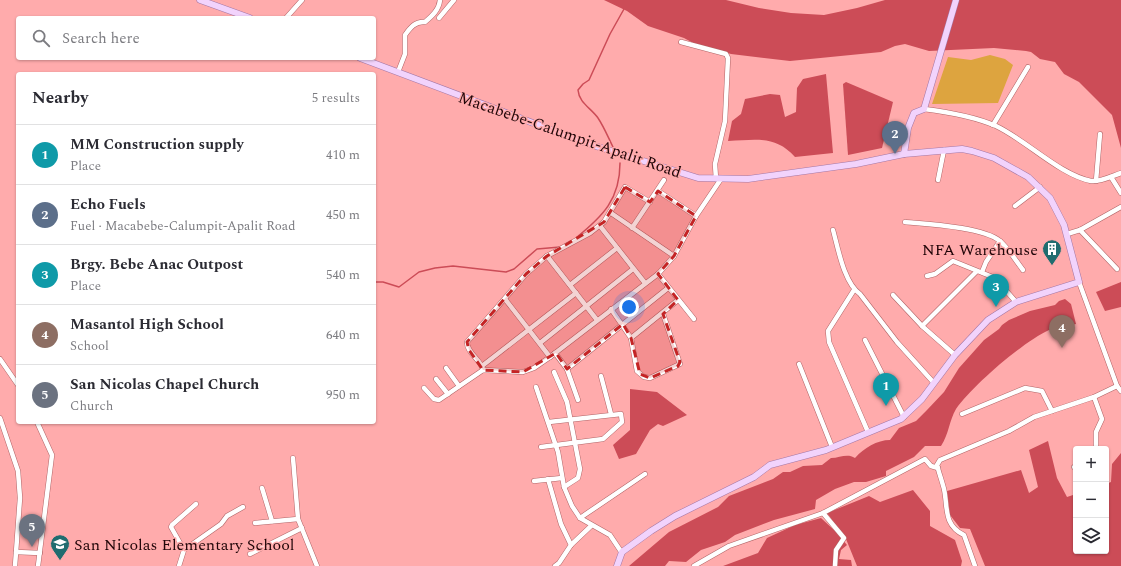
<!DOCTYPE html>
<meta charset="utf-8">
<style>
:root{--surface:#fff;--page:#f2f2f3;--text:#2b2b33;--muted:#7c7c81;--line:#e1e1e2;--accent:#2563eb}
body{margin:0;font-family:Spectral,serif;background:var(--page);color:var(--text)}
.controls{position:absolute;right:12px;bottom:12px;display:grid;overflow:hidden;border-radius:4px;box-shadow:0 1px 3px #0004}
.controls button{width:36px;height:36px;display:grid;place-items:center;padding:0;border:0;border-bottom:1px solid var(--line);background:var(--surface);color:var(--text);font:20px sans-serif}
.you{position:absolute;left:629px;top:307px;width:14px;height:14px;margin:-10px;border:3px solid #fff;border-radius:50%;background:#1a73e8;box-shadow:0 0 0 6px #1a73e833}
.badge{display:grid;place-items:center;width:26px;height:26px;border-radius:50%;background:var(--accent);color:#fff;font-size:13px;font-weight:700}
.pin{position:absolute;translate:-50% -33px;filter:drop-shadow(0 1px 2px #0008)}
.pin::after{content:'';position:absolute;top:21px;width:14px;height:12px;background:inherit;clip-path:polygon(0 0,100% 0,50% 100%)}
.list{margin:0;padding:0;list-style:none}
h2{display:flex;justify-content:space-between;align-items:center;height:52px;margin:0;padding:0 16px;font-size:17px}
h2 small{font-size:13px;font-weight:400;color:var(--muted)}
.list li{display:grid;grid-template-columns:26px 1fr auto;gap:12px;align-items:center;box-sizing:border-box;height:60px;padding:0 16px;border-top:1px solid var(--line)}
.list b{display:block;font-size:15px;white-space:nowrap}
.list p{margin:0;font-size:13px;white-space:nowrap;color:var(--muted)}
.list em{font-size:13px;font-style:normal;color:var(--muted)}
.icon{flex:none;width:22px;height:22px;fill:none;stroke:currentColor;stroke-width:2;stroke-linecap:round;stroke-linejoin:round}
.map{position:relative;flex:none;width:1121px;height:566px;overflow:hidden}
.search{position:absolute;background:var(--surface);box-shadow:0 1px 3px #0004;left:16px;top:16px;width:360px;height:44px;display:flex;align-items:center;gap:10px;box-sizing:border-box;padding:0 14px;border-radius:4px;color:var(--muted);font-size:15px}
.panel{position:absolute;background:var(--surface);box-shadow:0 1px 3px #0004;left:16px;top:72px;width:360px;height:352px;border-radius:4px}
.map>svg:first-child{display:block}
</style>
<div class="map">
<svg width="1121" height="566" viewBox="0 0 1121 566">
<rect width="100%" height="100%" fill="#ffabac"/>
<!-- green -->
<polygon fill="#dda43f" points="990,55 1005,59 1013,65 998,103 932,104 948,57 971,60"/>
<!-- water -->
<g fill="#cc4c57">
<polygon points="604,0 726,0 759,8 791,13 824,15 857,8 885,0 1121,0 1121,148 1112,115 1079,82 1064,74 1055,62 1040,59 1031,52 1026,51 994,48 929,51 905,44 895,46 881,52 790,61 731,54 695,44 684,38 648,26 627,11"/>
<path d="M826 74 833 153 795 157C775 135 756 140 728 141L732 121 741 114 745 99 770 94 780 95 785 117 796 112 797 88 803 79Z"/>
<polygon points="846,82 893,102 882,148 848,155 843,84"/>
<polygon points="1121,282 1121,307 1105,311 1096,292"/>
<path d="M1065 299 1071 304 1076 324C1068 326 1057 327 1049 330 1023 342 973 385 956 409 949 421 949 434 941 446H925L914 457 886 471V476L866 482H854L835 489 816 500 815 509 774 520 735 535 725 542 701 550 686 562 669 561 665 566H629L669 532 718 507 729 496 773 479 783 472H790L803 466 822 465 831 458C840 458 847 453 855 458 864 448 877 440 890 440L899 428 916 421 927 410 944 392 959 368 984 340 999 329 1002 325 1009 320 1030 311 1055 305 1059 301Z"/>
<polygon points="630,389 657,392 687,415 663,426 658,424 650,430 636,454 619,459 613,445 630,430"/>
<polygon points="1048,441 1057,478 1067,497 1076,494 1076,551 1106,551 1106,484 1111,482 1112,464 1121,453 1121,566 985,566 970,529 960,528 950,515 947,491 1021,470 1029,493 1038,487 1029,450"/>
<polygon points="913,490 930,511 930,526 955,540 962,561 961,566 857,566 846,539 827,513 869,496 880,502"/>
<polygon points="821,518 834,530 847,545 841,550 839,559 851,560 852,566 723,566 758,553 767,538 795,525"/>
</g>
<g fill="none" stroke-linecap="round" stroke-linejoin="round">
<!-- stream -->
<g stroke="#cc4c57" stroke-width="1.5">
<path d="M613 147C608 137 604 127 598 118 591 108 579 103 578 90L583 84 589 80 610 34 624 9"/>
<path d="M577 237C603 216 620 199 620 163"/>
<polyline points="374,282 383,282 399,287 419,272 435,268 453,266 506,272 514,269 537,249 560,247"/>
</g>
<defs>
<g id="minor">
<polyline points="286,18 302,0"/>
<polyline points="439,18 454,0"/>
<polyline points="681,42 726,54 728,58 725,121 715,164 716,179"/>
<path d="M398 72 405 54V35C410 28 415 21 425 22 432 16 439 10 440 0"/>
<path d="M924 109C948 112 973 116 996 126 1026 140 1060 175 1091 181 1101 182 1112 176 1121 173"/>
<polyline points="993,125 1028,67"/>
<polyline points="1111,177 1121,193"/>
<polyline points="938,180 944,150"/>
<polyline points="1096,181 1100,134"/>
<polyline points="658,191 696,216"/>
<polyline points="1015,206 1040,187"/>
<polyline points="611,213 674,256"/>
<path d="M905 222C927 224 983 227 1000 241 1009 249 1016 261 1023 270"/>
<polyline points="600,226 645,283"/>
<polyline points="632,228 664,180"/>
<path d="M833 230C838 248 844 283 860 294L897 342 934 383"/>
<polyline points="1080,230 1117,269"/>
<polyline points="1067,234 1080,230 1121,207"/>
<polyline points="547,256 597,320"/>
<polyline points="982,272 986,262 1000,241"/>
<polyline points="658,274 694,319"/>
<polyline points="927,276 935,274 953,261 995,278 1016,302"/>
<polyline points="1079,282 1117,386 1121,391"/>
<polyline points="570,285 617,248"/>
<polyline points="854,290 828,331 829,342 868,432"/>
<polyline points="893,295 922,326 955,355"/>
<polyline points="505,299 550,357"/>
<polyline points="611,309 631,338 637,371 644,377 650,378 680,364 663,314"/>
<polyline points="922,326 976,272"/>
<polyline points="631,338 678,300"/>
<polyline points="865,340 904,417"/>
<polyline points="540,343 633,269"/>
<polyline points="555,353 567,369 578,400"/>
<polyline points="0,359 18,385"/>
<polyline points="799,364 832,447"/>
<polyline points="482,366 576,293"/>
<polyline points="446,368 459,386"/>
<polyline points="567,369 668,288"/>
<path d="M483 370C481 359 467 354 467 342L526 274 547 256 590 233 604 222 625 187 650 202"/>
<polyline points="554,372 567,402 580,469 578,478 564,487"/>
<polyline points="601,376 611,414"/>
<polyline points="436,379 448,394"/>
<polyline points="536,387 558,452 564,487 572,506 580,518 610,535 622,553"/>
<polyline points="424,388 434,399 439,400 483,370 523,372 534,368 550,357 658,274 674,256 696,216 721,179"/>
<polyline points="1094,397 1102,419 1096,432 1096,449"/>
<polyline points="962,414 1025,388 1042,391 1052,411"/>
<polyline points="0,418 18,471 20,498 15,566"/>
<polyline points="37,422 52,455 38,566"/>
<polyline points="541,447 603,439 622,422 621,414 549,422"/>
<polyline points="293,458 298,519 317,566"/>
<polyline points="1074,467 1076,466"/>
<polyline points="548,479 561,524 571,545 559,563 555,566"/>
<polyline points="534,481 562,478"/>
<polyline points="262,488 272,521"/>
<polyline points="823,513 844,538 836,550 835,566"/>
<polyline points="580,518 645,474"/>
<polyline points="255,523 298,519"/>
<polyline points="571,545 591,526"/>
<polyline points="184,550 221,524 227,516 243,507"/>
<polyline points="16,552 40,553"/>
<polyline points="250,554 302,528"/>
<polyline points="179,566 184,550 171,527 172,525 196,504"/>
<polyline points="694,566 729,546 823,513 925,459 931,466 938,468"/>
<path d="M975 566 964 535C943 525 948 507 944 489 942 481 939 473 937 465L940 460 1009 431 1034 417 1094 397 1117 386"/>
</g>
<g id="major">
<polyline points="200,0 250,18"/>
<polyline points="360,58 589,144 698,178 748,179 856,164 904,154 962,149 972,151 994,158 1028,177 1050,198 1064,225 1079,282 1016,302 988,320 955,355 922,399 901,419 826,450 770,465 754,477 675,516 651,531 622,552 617,566"/>
<polyline points="904,154 908,128 914,113 924,109 956,0"/>
</g>
</defs>
<!-- minor casing -->
<use href="#minor" stroke="#b16466" stroke-width="5.5"/>
<!-- major casing -->
<use href="#major" stroke="#a477a5" stroke-width="7"/>
<!-- minor -->
<use href="#minor" stroke="#fff" stroke-width="4.5"/>
<!-- major -->
<use href="#major" stroke="#f2d3fc" stroke-width="6"/>
</g>
<!-- marked area -->
<path fill="#c42425" fill-opacity="0.2" stroke="#c42425" stroke-width="3" stroke-dasharray="8 5" stroke-linejoin="round" d="M625 187 650 202 658 191 696 216 674 256 658 274 678 300 663 314 680 362 678 366 650 378 640 374 631 338 623 324 567 369 556 353 523 372 483 370 469 350 467 342 526 274 547 256 604 222Z"/>
<!-- icons -->
<defs>
<symbol id="building-pin" viewBox="-11 -11 22 30"><path d="M0 17L-7.5 6A9.5 9.5 0 1 1 7.5 6Z" fill="#206c6f" stroke="#ffabac"/><path d="M-4-6H4V6H1V3H-1V6H-4ZM-2.5-4.3h1.7v1.8h-1.7ZM.8-4.3h1.7v1.8H.8ZM-2.5-1h1.7V.8h-1.7ZM.8-1h1.7V.8H.8Z" fill="#fff"/></symbol>
<symbol id="school-pin" viewBox="-11 -11 22 30"><path d="M0 17L-7.5 6A9.5 9.5 0 1 1 7.5 6Z" fill="#206c6f" stroke="#ffabac"/><path d="M0-5L7-2L0 1L-7-2ZM-4 1L0 2.5L4 1V4Q0 6-4 4Z" fill="#fff"/></symbol>
</defs>
<g fill-rule="evenodd">
<use href="#building-pin" x="1041" y="238" width="22" height="30"/>
<use href="#school-pin" x="49" y="533" width="22" height="30"/>
</g>
<g text-anchor="middle" stroke-width="3" stroke-linejoin="round" paint-order="stroke">
<!-- street labels -->
<g font-size="16" fill="#210508" stroke="#ffabac">
<text transform="translate(570 134) rotate(19)" y="6">Macabebe-Calumpit-Apalit Road</text>
</g>
<!-- poi labels -->
<g font-size="16" fill="#210508" stroke="#ffabac" text-anchor="end">
<text x="1038" y="255">NFA Warehouse</text>
<text x="74" y="550" text-anchor="start">San Nicolas Elementary School</text>
</g>
</g>
</svg>
<div class="controls">
<button>+</button>
<button>−</button>
<button><svg class="icon" aria-label="layers" viewBox="0 0 24 24"><path d="M12 4l9 5-9 5-9-5zM3 14l9 5 9-5"/></svg></button>
</div>
<div class="you"></div>
<div class="pin badge" style="left:886px;top:406px;background:#0f9aa8">1</div>
<div class="pin badge" style="left:895px;top:154px;background:#5c6f8a">2</div>
<div class="pin badge" style="left:996px;top:307px;background:#0f9aa8">3</div>
<div class="pin badge" style="left:1062px;top:348px;background:#8d6e63">4</div>
<div class="pin badge" style="left:32px;top:547px;background:#6b7280">5</div>
<div class="search"><svg class="icon" aria-label="search" viewBox="0 0 24 24"><circle cx="10" cy="10" r="6"/><path d="M15 15l6 6"/></svg>Search here</div>
<section class="panel">
<h2>Nearby<small>5 results</small></h2>
<ul class="list">
<li><span class="badge" style="background:#0f9aa8">1</span><div><b>MM Construction supply</b><p>Place</p></div><em>410 m</em></li>
<li><span class="badge" style="background:#5c6f8a">2</span><div><b>Echo Fuels</b><p>Fuel · Macabebe-Calumpit-Apalit Road</p></div><em>450 m</em></li>
<li><span class="badge" style="background:#0f9aa8">3</span><div><b>Brgy. Bebe Anac Outpost</b><p>Place</p></div><em>540 m</em></li>
<li><span class="badge" style="background:#8d6e63">4</span><div><b>Masantol High School</b><p>School</p></div><em>640 m</em></li>
<li><span class="badge" style="background:#6b7280">5</span><div><b>San Nicolas Chapel Church</b><p>Church</p></div><em>950 m</em></li>
</ul>
</section>
</div>
